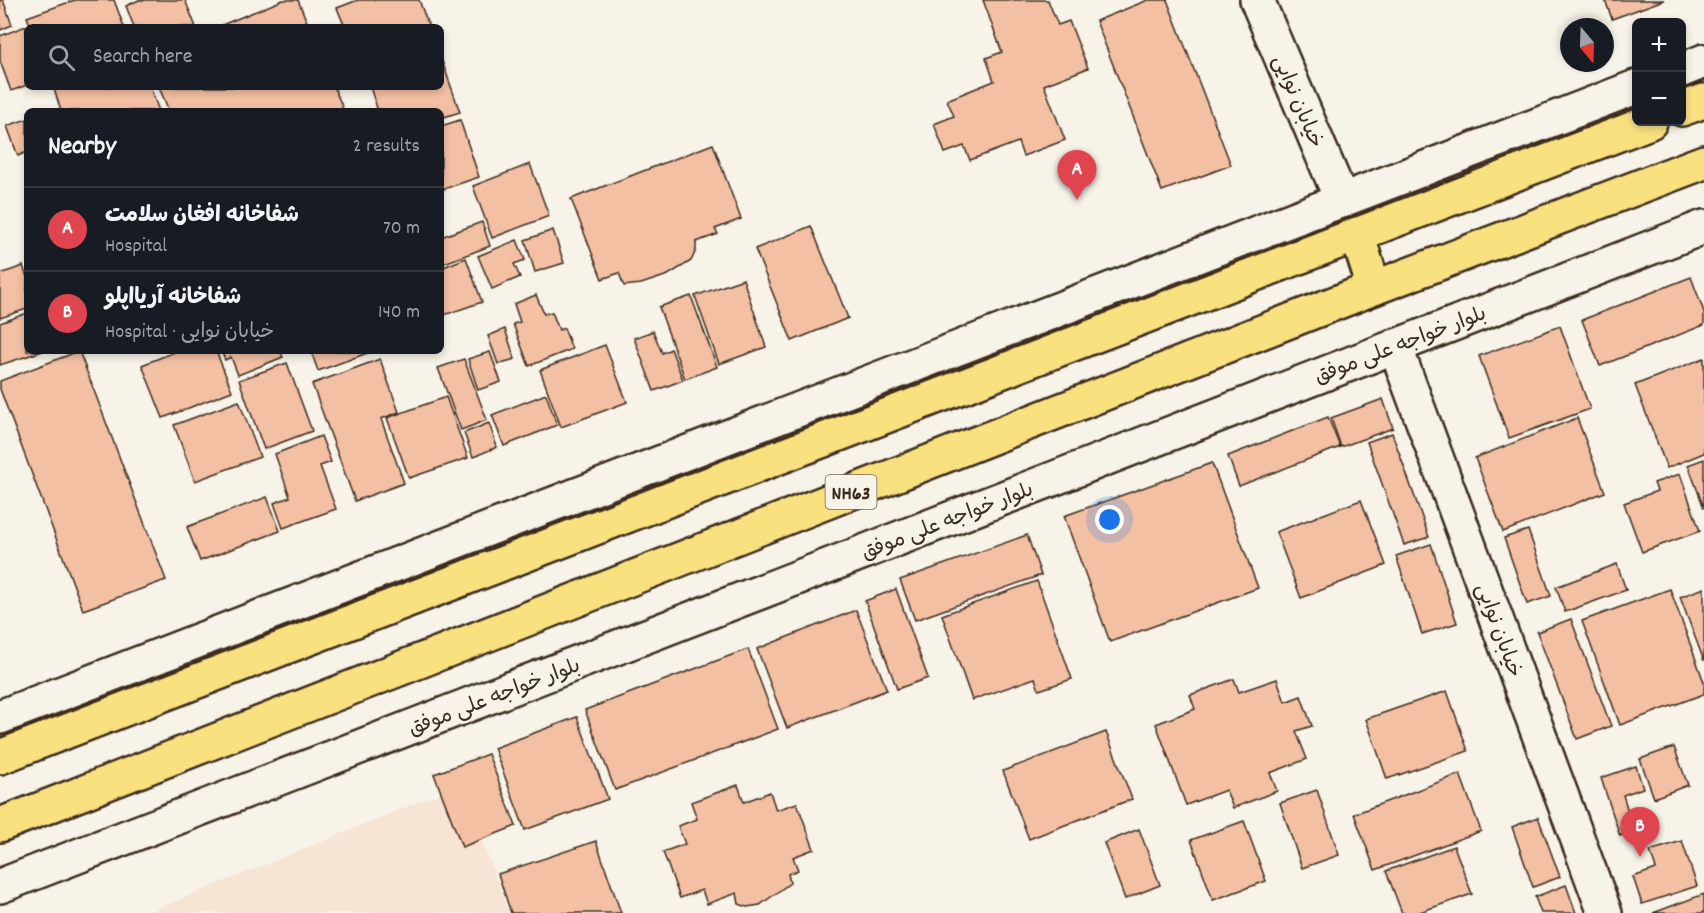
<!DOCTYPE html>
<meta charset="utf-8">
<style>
:root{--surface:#171b24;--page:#242831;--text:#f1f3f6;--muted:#9ea1a6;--line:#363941;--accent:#1a73e8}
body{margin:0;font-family:Dekko,"Playpen Sans Arabic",sans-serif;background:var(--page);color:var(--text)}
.controls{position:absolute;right:18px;top:18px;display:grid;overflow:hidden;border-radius:9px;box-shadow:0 3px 9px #0003}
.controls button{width:54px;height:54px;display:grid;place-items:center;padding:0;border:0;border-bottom:2px solid var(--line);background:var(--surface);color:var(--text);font:30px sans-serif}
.compass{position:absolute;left:1560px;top:18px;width:54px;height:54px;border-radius:50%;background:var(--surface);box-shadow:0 3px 9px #0003;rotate:161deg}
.you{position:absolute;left:1110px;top:520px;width:21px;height:21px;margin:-15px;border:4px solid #fff;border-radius:50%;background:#1a73e8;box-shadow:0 0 0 9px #1a73e833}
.badge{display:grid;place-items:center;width:39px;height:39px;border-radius:50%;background:var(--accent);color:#fff;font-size:20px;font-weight:700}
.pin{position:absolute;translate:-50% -50px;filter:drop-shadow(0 2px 3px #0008)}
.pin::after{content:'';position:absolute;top:32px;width:21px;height:18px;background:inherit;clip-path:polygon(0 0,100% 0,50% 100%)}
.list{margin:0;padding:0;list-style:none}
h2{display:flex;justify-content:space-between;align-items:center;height:78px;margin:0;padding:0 24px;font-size:26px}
h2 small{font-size:20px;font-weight:400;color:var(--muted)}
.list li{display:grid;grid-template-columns:39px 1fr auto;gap:18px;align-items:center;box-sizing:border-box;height:84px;padding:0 24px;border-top:2px solid var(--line)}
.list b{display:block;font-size:22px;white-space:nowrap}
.list p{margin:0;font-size:20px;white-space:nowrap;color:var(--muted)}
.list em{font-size:20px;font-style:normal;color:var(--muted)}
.icon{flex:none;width:33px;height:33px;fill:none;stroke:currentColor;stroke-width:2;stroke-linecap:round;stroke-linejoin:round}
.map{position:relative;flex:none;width:1704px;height:913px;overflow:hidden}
.search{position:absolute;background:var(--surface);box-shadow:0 3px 9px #0003;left:24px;top:24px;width:420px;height:66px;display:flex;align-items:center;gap:15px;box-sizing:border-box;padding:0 21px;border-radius:9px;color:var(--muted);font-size:22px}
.panel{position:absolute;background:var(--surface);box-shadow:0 3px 9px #0003;left:24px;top:108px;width:420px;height:246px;border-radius:9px}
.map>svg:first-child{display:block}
</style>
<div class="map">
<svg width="1704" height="913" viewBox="0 0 1704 913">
<rect width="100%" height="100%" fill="#f7f3e8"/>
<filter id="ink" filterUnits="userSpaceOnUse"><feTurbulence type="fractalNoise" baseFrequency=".0167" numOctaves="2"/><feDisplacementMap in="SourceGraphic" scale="12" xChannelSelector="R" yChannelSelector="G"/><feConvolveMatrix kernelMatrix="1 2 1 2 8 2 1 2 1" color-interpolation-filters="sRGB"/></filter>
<g filter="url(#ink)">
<!-- built -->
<polygon fill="#f6e4d4" points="461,785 509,913 147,913"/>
<!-- building -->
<g fill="#f3c0a4" stroke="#3b2a1e" stroke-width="1.5">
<polygon points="0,0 3,0 12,25 0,30"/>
<polygon points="75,0 114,0 124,27 31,27 27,17"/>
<polygon points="139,0 185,0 196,27 134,27 126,6"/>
<polygon points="283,0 298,0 309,27 217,27"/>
<polygon points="358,0 419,0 429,27 345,27 337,8"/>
<polygon points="983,0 1048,0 1058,25 1069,21 1088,68 1044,85 1065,140 1023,156 1018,142 970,160 964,146 945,153 934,124 954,116 947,100 994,81 986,58 1002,52"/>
<polygon points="1148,0 1167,0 1231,165 1162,191 1096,21"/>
<polygon points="1605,0 1664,0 1612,19"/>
<polygon points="26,26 27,85 11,91 0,61 0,36"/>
<polygon points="441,58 460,112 441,118 441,111 378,111 370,87 441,87"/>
<polygon points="60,87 150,87 159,111 61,111 54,89"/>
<polygon points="159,87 334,87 344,111 169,111"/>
<polygon points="27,119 27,152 18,156 7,126"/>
<polygon points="460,120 479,177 441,190 441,126"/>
<polygon points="713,144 741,219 715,229 718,234 696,242 696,250 691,261 668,275 641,284 624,286 619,273 602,279 571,199"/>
<polygon points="530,164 549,216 492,238 473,186"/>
<polygon points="482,222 490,246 442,264 441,237"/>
<polygon points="811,226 848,318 792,341 755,249"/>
<polygon points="553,230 564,263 535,272 525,240"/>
<polygon points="517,240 525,260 514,264 520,277 492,289 478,256"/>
<polygon points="466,258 482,302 441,316 441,268"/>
<polygon points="23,266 27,277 27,309 0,318 0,274"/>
<polygon points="1691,277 1704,312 1704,325 1600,366 1582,320"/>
<polygon points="743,279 766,347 719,364 695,296"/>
<polygon points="536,295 544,314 552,312 559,330 564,328 572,349 529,366 513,324 520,322 514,304"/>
<polygon points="691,296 717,367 685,379 659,307"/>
<polygon points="27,313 27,351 43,351 0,365 0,323"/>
<polygon points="1560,326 1590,409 1509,438 1479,356"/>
<polygon points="505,329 515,359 498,364 488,336"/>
<polygon points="653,331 662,353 671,349 683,380 654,391 634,338"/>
<polygon points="605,345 627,402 561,427 540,370"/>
<polygon points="79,351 166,580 83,610 0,389 0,381"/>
<polygon points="177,351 216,351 232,391 163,418 142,365"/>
<polygon points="221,351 280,351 283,357 238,375 231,357 225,360"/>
<polygon points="311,351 373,351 318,371"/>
<polygon points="490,352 501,382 478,390 468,359"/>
<polygon points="1704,358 1704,453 1667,468 1635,385"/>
<polygon points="380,359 399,412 381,419 404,483 355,501 312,384"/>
<polygon points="464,359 487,420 461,430 438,368"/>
<polygon points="287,363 312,431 264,449 239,380"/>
<polygon points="546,394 557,425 504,446 492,415"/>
<polygon points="446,397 468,458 409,478 387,418"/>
<polygon points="1383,399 1393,428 1341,447 1331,418"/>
<polygon points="239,401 260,457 195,481 174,425"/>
<polygon points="1328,417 1340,447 1239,486 1228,456"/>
<polygon points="1577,418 1605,492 1503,532 1475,458"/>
<polygon points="489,423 497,447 473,457 464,433"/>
<polygon points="1392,433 1429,537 1404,545 1367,442"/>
<polygon points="321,436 331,462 320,466 336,509 283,528 274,503 290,497 275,454"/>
<polygon points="1704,459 1704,508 1688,465"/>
<polygon points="1212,463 1258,588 1110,642 1064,516"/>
<polygon points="1680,474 1700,531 1642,552 1624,503 1657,491 1654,483"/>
<polygon points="267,497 280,531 200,561 187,527"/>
<polygon points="1361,500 1386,565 1301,598 1276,532"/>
<polygon points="1528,530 1551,596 1527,604 1504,538"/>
<polygon points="1027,535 1041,575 915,620 900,580"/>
<polygon points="1431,544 1457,623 1422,634 1396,556"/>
<polygon points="1617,564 1626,590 1565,612 1556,587"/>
<polygon points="1037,581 1072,679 1039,690 1035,678 972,700 942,615"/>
<polygon points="1704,588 1704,661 1680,597"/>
<polygon points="896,589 928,678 897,689 865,601"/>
<polygon points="1670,589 1704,682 1704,694 1620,725 1582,621"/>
<polygon points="856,610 887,690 787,728 757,649"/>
<polygon points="1571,619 1611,726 1577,739 1537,632"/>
<polygon points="748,649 778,729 615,790 585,710"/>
<polygon points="1234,679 1239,692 1277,679 1285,702 1301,696 1312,726 1296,731 1307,759 1270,773 1277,791 1233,808 1226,790 1186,805 1156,724 1195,709 1190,695"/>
<polygon points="1447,691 1468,751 1387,779 1366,719"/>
<polygon points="577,717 608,799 525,830 494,748"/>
<polygon points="1106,732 1132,799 1029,839 1003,771"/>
<polygon points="1674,747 1688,785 1654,798 1640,759"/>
<polygon points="488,754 516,826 462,847 434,774"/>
<polygon points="1636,766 1643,788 1623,795 1634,831 1620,836 1601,778"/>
<polygon points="1460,774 1481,831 1375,870 1354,814"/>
<polygon points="738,785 744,802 770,792 776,810 797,803 814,849 793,857 798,870 788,874 790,883 760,905 747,907 739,904 737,893 707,904 702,890 680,898 663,852 685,844 678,826 697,819 691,802"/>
<polygon points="1317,790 1339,855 1302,868 1280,803"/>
<polygon points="1538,817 1560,877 1533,887 1512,827"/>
<polygon points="1244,821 1266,881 1213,900 1191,840"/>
<polygon points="1139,829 1160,885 1125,899 1104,843"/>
<polygon points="596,841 621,913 511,913 498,874"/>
<polygon points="1682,841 1697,886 1642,904 1633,877 1656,869 1650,851"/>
<polygon points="1454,846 1472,894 1417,913 1402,913 1386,871"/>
<polygon points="1566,885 1576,913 1541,913 1535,897"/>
<polygon points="1704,894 1704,913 1653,913"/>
</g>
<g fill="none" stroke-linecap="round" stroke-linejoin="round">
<defs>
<g id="minor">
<polyline points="1257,0 1342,201"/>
<polyline points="1682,70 1704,61"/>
<polyline points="1395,346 1605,913"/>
<polyline points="0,717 1636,87"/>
<polyline points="0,886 1704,227"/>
</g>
<g id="highway">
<polyline points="1682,109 1704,101"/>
<polyline points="1357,234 1374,288"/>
<polyline points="0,757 1650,122"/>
<polyline points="0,825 1374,288 1704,162"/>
</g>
</defs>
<!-- minor casing -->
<use href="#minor" stroke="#3b2a1e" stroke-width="38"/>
<!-- highway casing -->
<use href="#highway" stroke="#3b2a1e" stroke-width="38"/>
<!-- minor -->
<use href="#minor" stroke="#f7f3e8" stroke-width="33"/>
<!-- highway -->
<use href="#highway" stroke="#fae180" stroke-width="33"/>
</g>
</g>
<g text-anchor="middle" stroke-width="4.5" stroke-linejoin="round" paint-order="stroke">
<!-- shield labels -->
<rect fill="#f7f3e8" stroke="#73665b" stroke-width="1.5" x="825.5" y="475" width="51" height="34" rx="4.5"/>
<g font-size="20" font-weight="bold" fill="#3b2a1e">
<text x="851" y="499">NH63</text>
</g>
<!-- street labels -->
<g font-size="21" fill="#3b2a1e" stroke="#f7f3e8">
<text transform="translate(1299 101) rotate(67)" y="7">خیابان نوایی</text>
<text transform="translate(1400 344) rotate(-21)" y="7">بلوار خواجه علی موفق</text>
<text transform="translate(947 520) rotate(-21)" y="7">بلوار خواجه علی موفق</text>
<text transform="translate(1500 630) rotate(70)" y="7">خیابان نوایی</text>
<text transform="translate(494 696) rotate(-21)" y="7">بلوار خواجه علی موفق</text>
</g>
</g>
</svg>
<div class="controls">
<button>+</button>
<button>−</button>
</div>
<svg class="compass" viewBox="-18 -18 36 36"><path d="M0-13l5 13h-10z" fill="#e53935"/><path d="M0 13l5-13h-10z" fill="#9ea1a6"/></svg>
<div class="you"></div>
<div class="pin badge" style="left:1077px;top:200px;background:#e0444e">A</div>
<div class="pin badge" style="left:1640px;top:857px;background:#e0444e">B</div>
<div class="search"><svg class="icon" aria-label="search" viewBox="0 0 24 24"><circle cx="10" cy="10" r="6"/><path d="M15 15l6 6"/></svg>Search here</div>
<section class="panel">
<h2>Nearby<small>2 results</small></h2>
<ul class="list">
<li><span class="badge" style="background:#e0444e">A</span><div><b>شفاخانه افغان سلامت</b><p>Hospital</p></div><em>70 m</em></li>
<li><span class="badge" style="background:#e0444e">B</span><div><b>شفاخانه آریااپلو</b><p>Hospital · خیابان نوایی</p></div><em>140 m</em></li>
</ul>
</section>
</div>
